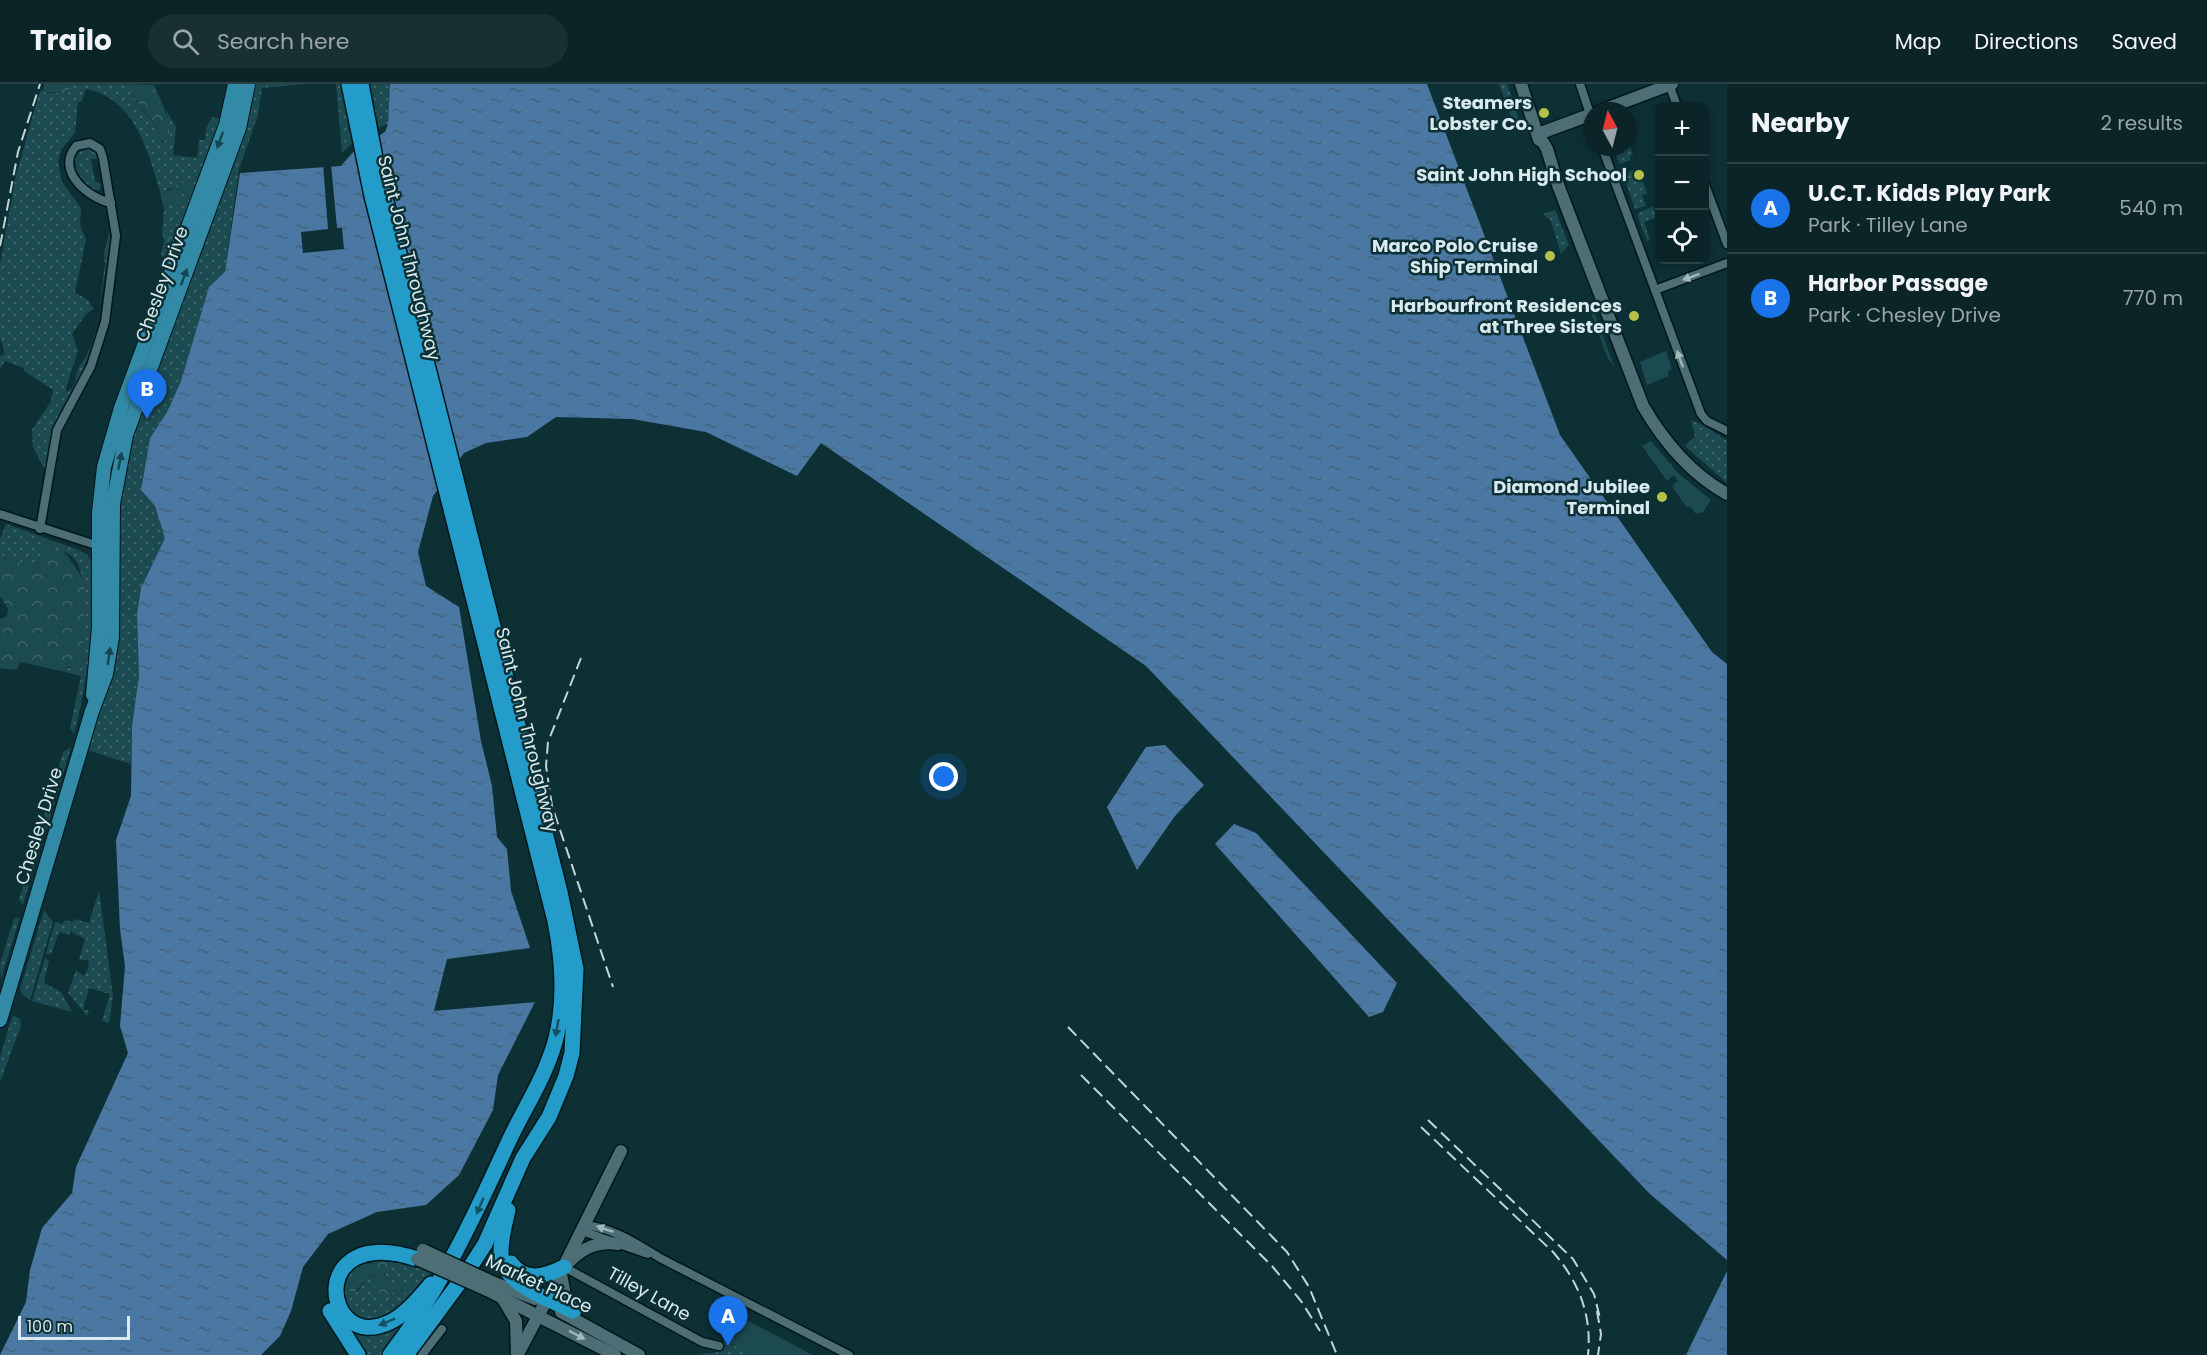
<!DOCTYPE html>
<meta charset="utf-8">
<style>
:root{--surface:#0a2428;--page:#183034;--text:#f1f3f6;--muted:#99a4a8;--line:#2a4145;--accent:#1a73e8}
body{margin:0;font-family:Poppins,sans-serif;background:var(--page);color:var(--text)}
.controls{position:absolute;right:18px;top:18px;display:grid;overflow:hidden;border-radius:9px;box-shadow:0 3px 9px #0003}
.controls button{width:54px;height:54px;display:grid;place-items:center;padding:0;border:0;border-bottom:2px solid var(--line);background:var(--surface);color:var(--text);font:30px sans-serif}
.compass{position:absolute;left:1583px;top:18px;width:54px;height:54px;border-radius:50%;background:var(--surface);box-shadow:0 3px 9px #0003;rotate:353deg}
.scale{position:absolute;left:18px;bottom:15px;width:112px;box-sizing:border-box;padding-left:6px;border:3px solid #d9ebee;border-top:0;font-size:16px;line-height:21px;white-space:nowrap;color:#d9ebee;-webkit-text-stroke:4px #0d3035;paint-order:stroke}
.you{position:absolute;left:944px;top:693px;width:21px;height:21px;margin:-15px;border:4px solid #fff;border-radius:50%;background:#1a73e8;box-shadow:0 0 0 9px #1a73e833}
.badge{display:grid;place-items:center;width:39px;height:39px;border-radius:50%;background:var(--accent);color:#fff;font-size:20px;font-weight:700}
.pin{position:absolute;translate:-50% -50px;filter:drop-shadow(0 2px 3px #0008)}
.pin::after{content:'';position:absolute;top:32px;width:21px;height:18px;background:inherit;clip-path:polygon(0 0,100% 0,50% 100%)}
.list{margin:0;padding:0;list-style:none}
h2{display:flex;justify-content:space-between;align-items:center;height:78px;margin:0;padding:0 24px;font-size:26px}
h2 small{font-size:20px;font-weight:400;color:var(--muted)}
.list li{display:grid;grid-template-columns:39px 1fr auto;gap:18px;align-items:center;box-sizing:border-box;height:90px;padding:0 24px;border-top:2px solid var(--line)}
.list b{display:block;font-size:22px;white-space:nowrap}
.list p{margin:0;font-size:20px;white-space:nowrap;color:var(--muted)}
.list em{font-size:20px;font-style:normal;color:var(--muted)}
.icon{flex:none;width:33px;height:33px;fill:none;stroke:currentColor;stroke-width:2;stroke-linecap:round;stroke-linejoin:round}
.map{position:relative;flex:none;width:1727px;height:1271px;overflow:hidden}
header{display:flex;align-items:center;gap:36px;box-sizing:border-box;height:84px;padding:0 30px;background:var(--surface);border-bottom:2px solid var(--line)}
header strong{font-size:28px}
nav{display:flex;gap:33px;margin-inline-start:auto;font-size:21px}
.search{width:420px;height:54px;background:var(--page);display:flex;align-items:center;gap:15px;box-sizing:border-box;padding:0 21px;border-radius:33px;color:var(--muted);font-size:22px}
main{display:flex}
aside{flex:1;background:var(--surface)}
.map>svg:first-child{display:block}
</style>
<header>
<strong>Trailo</strong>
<div class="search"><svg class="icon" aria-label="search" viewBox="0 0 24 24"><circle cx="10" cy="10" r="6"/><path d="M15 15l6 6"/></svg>Search here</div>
<nav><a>Map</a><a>Directions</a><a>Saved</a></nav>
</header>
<main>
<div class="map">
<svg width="1727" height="1271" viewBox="0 0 1727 1271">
<defs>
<pattern id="grass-dots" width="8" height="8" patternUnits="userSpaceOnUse" patternTransform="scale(1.5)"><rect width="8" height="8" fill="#1b4a51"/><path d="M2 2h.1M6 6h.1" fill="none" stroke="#3c646a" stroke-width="1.8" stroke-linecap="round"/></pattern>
<pattern id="forest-crowns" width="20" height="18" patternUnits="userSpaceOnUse" patternTransform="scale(1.5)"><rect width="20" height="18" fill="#1b4a51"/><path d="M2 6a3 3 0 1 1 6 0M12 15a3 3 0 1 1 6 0" fill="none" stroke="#3c646a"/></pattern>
<pattern id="water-ripples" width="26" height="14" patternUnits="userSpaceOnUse" patternTransform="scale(1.5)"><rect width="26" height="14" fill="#4b78a2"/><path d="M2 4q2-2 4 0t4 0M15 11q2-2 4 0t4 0" fill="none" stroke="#466279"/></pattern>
</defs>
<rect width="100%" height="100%" fill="#0d3035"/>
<!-- grass -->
<g fill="url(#grass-dots)" fill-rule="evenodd">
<path d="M72 0H130C132 23 158 33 160 57L163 58 169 54 166 26 176 43 173 71 197 74 199 56H205L206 44 212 33 223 35 196 105 183 99 163 108 160 107C147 65 135 15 86 5L82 17 78 18 75 49 62 64 58 77 62 98 81 124 80 141 86 156 75 208 89 217 93 225 86 230 72 250 78 267 66 304 67 308C78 303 74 288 81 280 100 256 100 211 105 180L104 170 110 145V161L94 257 82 289 55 338 45 386 33 363 32 346 51 317 53 306 24 287V284L5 277 0 286V272L5 270 0 253V181L16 91 39 10 42 5 46 9H67Z"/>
<polygon points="248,0 305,0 262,4 258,31 239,85 225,188 209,204 181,297 167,328 150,354 141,406 155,422 165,454 141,504 137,530 139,592 132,642 131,680 81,664 106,590 116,399"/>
<polygon points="336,0 390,0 388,40 361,51 342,69"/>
<polygon points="1499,0 1507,0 1521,41 1514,41"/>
<polygon points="1628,58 1633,71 1630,72 1631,76 1619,80 1613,63 1628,63"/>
<polygon points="82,65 89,65 96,69 98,75 91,75 95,97 102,101 99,106 90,106 76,86 75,73"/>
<polygon points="1634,86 1636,91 1640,90 1647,109 1642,111 1646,122 1635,125 1623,90"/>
<polygon points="182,109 193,113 177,155 167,151 165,157 162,151 164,126 170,119 181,116"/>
<polygon points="1653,122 1655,129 1659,127 1659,133 1644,138 1650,156 1647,157 1637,130"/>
<polygon points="1555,126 1569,161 1561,170 1551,137 1543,130"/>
<path d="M1691 336C1704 341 1716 349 1727 357V399L1685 362 1695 352Z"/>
<polygon points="6,440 48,455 35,484 0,471 0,455"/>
<path d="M53 457C63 461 85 465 90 475 104 499 83 621 74 650L70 644 81 592 62 587V584H70L82 573C80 553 96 470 61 468 58 468 55 469 52 468Z"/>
<polygon points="71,663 45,750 41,748 41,742 63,668"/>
<polygon points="40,765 23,820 22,820 19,815 32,775 26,773 28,767"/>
<polygon points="99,806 113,913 109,939 102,937 110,910 89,904 83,925 89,927 87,932 68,909 76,886 84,892 88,885 89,876 79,876 85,855 70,847 69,851 59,848 51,870 46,870 55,838 63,840 64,836 73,838 74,835 89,839"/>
<polygon points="44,826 53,838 30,916 23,911 20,905"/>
<polygon points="20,833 1,895 0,880 14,835"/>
<polygon points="45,874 49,877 44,899 61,908 72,928 32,917"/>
<polygon points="15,932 20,935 21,942 0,998 0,973 12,933"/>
<path d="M364 1175 413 1180 432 1188 415 1213 389 1234 361 1236 346 1225 341 1198ZM368 1178 390 1179 384 1190 393 1201 400 1203 413 1199V1204C399 1212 388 1210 375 1201L374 1195 367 1189 359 1196H366L357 1208 349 1206 351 1194Z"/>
<polygon points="407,1234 381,1271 364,1271 347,1242"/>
<polygon points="724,1256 752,1271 696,1271 718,1268"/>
</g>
<!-- forest -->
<g fill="url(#forest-crowns)">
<polygon points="44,0 72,0 67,9 44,8"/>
<path d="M130 0 154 1C162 20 171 35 169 56L160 57C158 32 132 22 130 0Z"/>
<polygon points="183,99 196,105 193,113 182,109 182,116 170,119 164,126 160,107 169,107 177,100"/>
<polygon points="170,149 175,149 177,155 165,177 161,170 165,152"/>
<polygon points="48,455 53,457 52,468 62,468 67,471 83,495 85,510 82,576 75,582 62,584 62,587 20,578 17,586 0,584 0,535 7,532 8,525 0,512 0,471 35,484"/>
<path d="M375 1175 391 1177 384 1190C392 1201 398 1204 412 1198L413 1204 400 1212 393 1209 382 1210 375 1204 374 1194 367 1189 359 1196 366 1195 355 1208 349 1207 346 1196 354 1192V1185L358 1181 373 1179Z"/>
</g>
<!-- garden -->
<g fill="#1b4a51">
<polygon points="1590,217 1614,282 1608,275 1589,223"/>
<polygon points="1666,267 1672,285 1668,287 1669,292 1647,301 1640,278"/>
<polygon points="1651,357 1679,390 1711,416 1703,428 1696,430 1690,422 1687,424 1672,402 1678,397 1674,391 1667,397 1642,362"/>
<polygon points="737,1231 813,1271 752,1271 724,1256"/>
</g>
<!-- water -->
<g fill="url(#water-ripples)">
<polygon points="390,0 1427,0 1560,351 1712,568 1727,580 1727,1176 1649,1109 1146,582 821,359 797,392 706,348 632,335 556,333 527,353 486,359 464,369 433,412 418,468 426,502 459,523 481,657 492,702 497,753 507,765 511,807 530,864 447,875 434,927 535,918 498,991 493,1026 459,1091 426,1121 377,1128 328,1150 303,1183 291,1227 280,1252 261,1271 0,1271 26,1218 30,1186 42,1144 72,1109 76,1083 128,969 120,942 125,882 120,845 116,756 131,712 132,642 139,592 137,530 141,504 165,454 155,422 141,406 150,354 167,328 181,297 209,203 225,188 240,89 341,82 354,67 385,48 388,40"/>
<polygon points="1165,661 1204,701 1175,732 1137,786 1107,723 1146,663"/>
<polygon points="1234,740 1256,749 1397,899 1383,928 1369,933 1215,760"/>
<polygon points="1727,1187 1727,1271 1686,1271"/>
</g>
<!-- pier -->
<polygon fill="#0d3035" points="323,80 331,80 337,144 342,144 344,165 303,169 301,148 328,145"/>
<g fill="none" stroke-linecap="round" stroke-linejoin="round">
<defs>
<g id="street">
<polyline points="1580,0 1592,36"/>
<polyline points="1669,0 1677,22"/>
<polyline points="1602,63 1701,330 1707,337 1727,347"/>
<polyline points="1704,98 1727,160"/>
<polyline points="1655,206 1727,179"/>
<polyline points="0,430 102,463"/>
<path d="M40 445 57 346 91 282 105 238 116 152 103 74 100 65 90 59 76 62C55 87 88 114 111 119"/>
<path d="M585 1141C613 1144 636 1159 660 1174L849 1271"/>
<polyline points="582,1147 648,1170"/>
<polyline points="564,1183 702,1258 719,1262"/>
<polyline points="422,1271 442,1245"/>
</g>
<g id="secondary">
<polyline points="1521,0 1539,56"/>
<polyline points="1600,27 1672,0"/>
<path d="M1538 50 1547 65 1558 101 1643 322C1664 358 1691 390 1727 410"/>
<polyline points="1538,50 1592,30"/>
<path d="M569 1178C584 1163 598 1157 618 1160"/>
<polyline points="561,1190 565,1211 575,1229"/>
<polyline points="492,1198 535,1215"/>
<polyline points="487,1206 615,1271"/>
<polyline points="548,1214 621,1067"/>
<polyline points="503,1215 516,1237 517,1271"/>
<polyline points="561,1228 639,1271"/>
<polyline points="519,1268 545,1219"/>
</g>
<g id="primary">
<polyline points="93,611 99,543 99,429 104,383 121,324 226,41 235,0"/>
<polyline points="0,936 92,627 106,590 112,553 113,420 126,351 239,44 248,0"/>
</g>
<g id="highway">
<path d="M349 0 372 112 555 837C563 877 566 918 555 958 544 996 523 1026 507 1061 473 1135 440 1206 390 1271"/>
<polyline points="361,0 375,74 560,808 576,885 572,969 566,992 549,1033 523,1074 485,1160 465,1191 406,1271"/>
<path d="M508 1126C505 1139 501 1154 501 1168 501 1201 548 1214 573 1227"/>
<path d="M417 1175C304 1138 323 1271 390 1238 406 1230 419 1214 431 1200"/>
<path d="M511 1179C525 1199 546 1192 564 1183"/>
<polyline points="330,1227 358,1271"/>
</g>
</defs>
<!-- street casing -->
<use href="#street" stroke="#00171b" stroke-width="11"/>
<!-- secondary casing -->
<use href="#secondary" stroke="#00171b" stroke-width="15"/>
<!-- primary casing -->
<use href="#primary" stroke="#00171b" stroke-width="16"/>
<!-- highway casing -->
<use href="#highway" stroke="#00171b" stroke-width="18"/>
<!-- street -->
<use href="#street" stroke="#4c6e74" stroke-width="8"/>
<!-- secondary -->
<use href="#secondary" stroke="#4c6e74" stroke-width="12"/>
<!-- primary -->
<use href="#primary" stroke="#338aa7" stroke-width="14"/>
<!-- highway -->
<use href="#highway" stroke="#239cc9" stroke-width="15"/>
<!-- rail -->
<g stroke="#c2d6d9" stroke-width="2" stroke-dasharray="12 6" stroke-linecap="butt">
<polyline points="0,162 18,68 40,0"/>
<polyline points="581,574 548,658 546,682 552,722 613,903"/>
<polyline points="1068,943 1287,1168 1309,1203 1337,1271"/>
<polyline points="1081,991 1272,1182 1301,1217 1320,1247"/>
<polyline points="1428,1036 1573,1175 1594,1210 1600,1234"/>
<path d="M1421 1043 1553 1168C1579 1198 1592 1231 1588 1271"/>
<polyline points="1597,1227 1601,1250 1598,1271"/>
</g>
<defs>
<g id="secondary-bridge">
<polyline points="423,1166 492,1198"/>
<polyline points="417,1175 487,1206"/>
</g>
</defs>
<!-- secondary-bridge casing -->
<use href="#secondary-bridge" stroke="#00171b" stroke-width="15" stroke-linecap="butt"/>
<!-- secondary-bridge -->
<use href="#secondary-bridge" stroke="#4c6e74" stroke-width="12"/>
</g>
<!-- one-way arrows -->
<defs><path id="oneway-solid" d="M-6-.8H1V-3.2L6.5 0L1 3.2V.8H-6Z" transform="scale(1.5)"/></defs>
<g fill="#164652">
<use href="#oneway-solid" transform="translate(220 56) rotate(110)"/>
<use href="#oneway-solid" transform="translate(184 193) rotate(-70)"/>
<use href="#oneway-solid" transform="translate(120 377) rotate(-79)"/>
<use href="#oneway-solid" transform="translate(109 572) rotate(-82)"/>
</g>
<g fill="#a1b9bd">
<use href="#oneway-solid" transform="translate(1691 193) rotate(160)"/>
<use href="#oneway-solid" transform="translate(1680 275) rotate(-110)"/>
<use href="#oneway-solid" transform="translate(605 1145) rotate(-161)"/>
<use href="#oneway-solid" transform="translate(577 1251) rotate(28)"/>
</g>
<g fill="#145061">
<use href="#oneway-solid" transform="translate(557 944) rotate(100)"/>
<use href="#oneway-solid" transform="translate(480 1122) rotate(114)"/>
<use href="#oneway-solid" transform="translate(387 1238) rotate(157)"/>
</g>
<!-- markers -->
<g fill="#b8c147" stroke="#0d3035" stroke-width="2">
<circle cx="1544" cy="29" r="6"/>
<circle cx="1639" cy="91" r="6"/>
<circle cx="1550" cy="172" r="6"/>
<circle cx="1634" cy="232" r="6"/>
<circle cx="1662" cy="413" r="6"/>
</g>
<g text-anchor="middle" stroke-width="5" stroke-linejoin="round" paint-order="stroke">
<!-- poi labels -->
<g font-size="18" font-weight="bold" fill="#d9ebee" stroke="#0d3035" text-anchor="end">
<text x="1532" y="25">Steamers<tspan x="1532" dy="21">Lobster Co.</tspan></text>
<text x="1627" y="97">Saint John High School</text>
<text x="1538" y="168">Marco Polo Cruise<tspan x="1538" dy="21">Ship Terminal</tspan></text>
<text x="1622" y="228">Harbourfront Residences<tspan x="1622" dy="21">at Three Sisters</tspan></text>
<text x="1650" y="409">Diamond Jubilee<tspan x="1650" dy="21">Terminal</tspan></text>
</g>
<!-- street labels -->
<g font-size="18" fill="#d9ebee" stroke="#0d3035">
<text transform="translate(409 174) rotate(76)" y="6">Saint John Throughway</text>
<text transform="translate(162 200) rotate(-70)" y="6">Chesley Drive</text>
<text transform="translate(527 646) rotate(76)" y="6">Saint John Throughway</text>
<text transform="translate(39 742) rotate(-73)" y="6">Chesley Drive</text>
<text transform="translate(539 1200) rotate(25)" y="6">Market Place</text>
<text transform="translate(649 1210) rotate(29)" y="6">Tilley Lane</text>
</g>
</g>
</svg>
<div class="controls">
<button>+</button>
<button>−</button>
<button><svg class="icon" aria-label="locate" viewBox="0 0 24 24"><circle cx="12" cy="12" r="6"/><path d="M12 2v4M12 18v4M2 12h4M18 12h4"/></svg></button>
</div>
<svg class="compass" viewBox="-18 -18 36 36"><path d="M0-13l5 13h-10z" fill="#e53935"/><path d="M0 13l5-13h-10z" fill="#99a4a8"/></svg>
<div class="scale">100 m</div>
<div class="you"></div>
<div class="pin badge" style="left:728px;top:1262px">A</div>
<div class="pin badge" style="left:147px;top:335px">B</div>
</div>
<aside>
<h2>Nearby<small>2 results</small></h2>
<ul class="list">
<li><span class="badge">A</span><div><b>U.C.T. Kidds Play Park</b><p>Park · Tilley Lane</p></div><em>540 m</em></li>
<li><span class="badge">B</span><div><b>Harbor Passage</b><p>Park · Chesley Drive</p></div><em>770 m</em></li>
</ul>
</aside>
</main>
